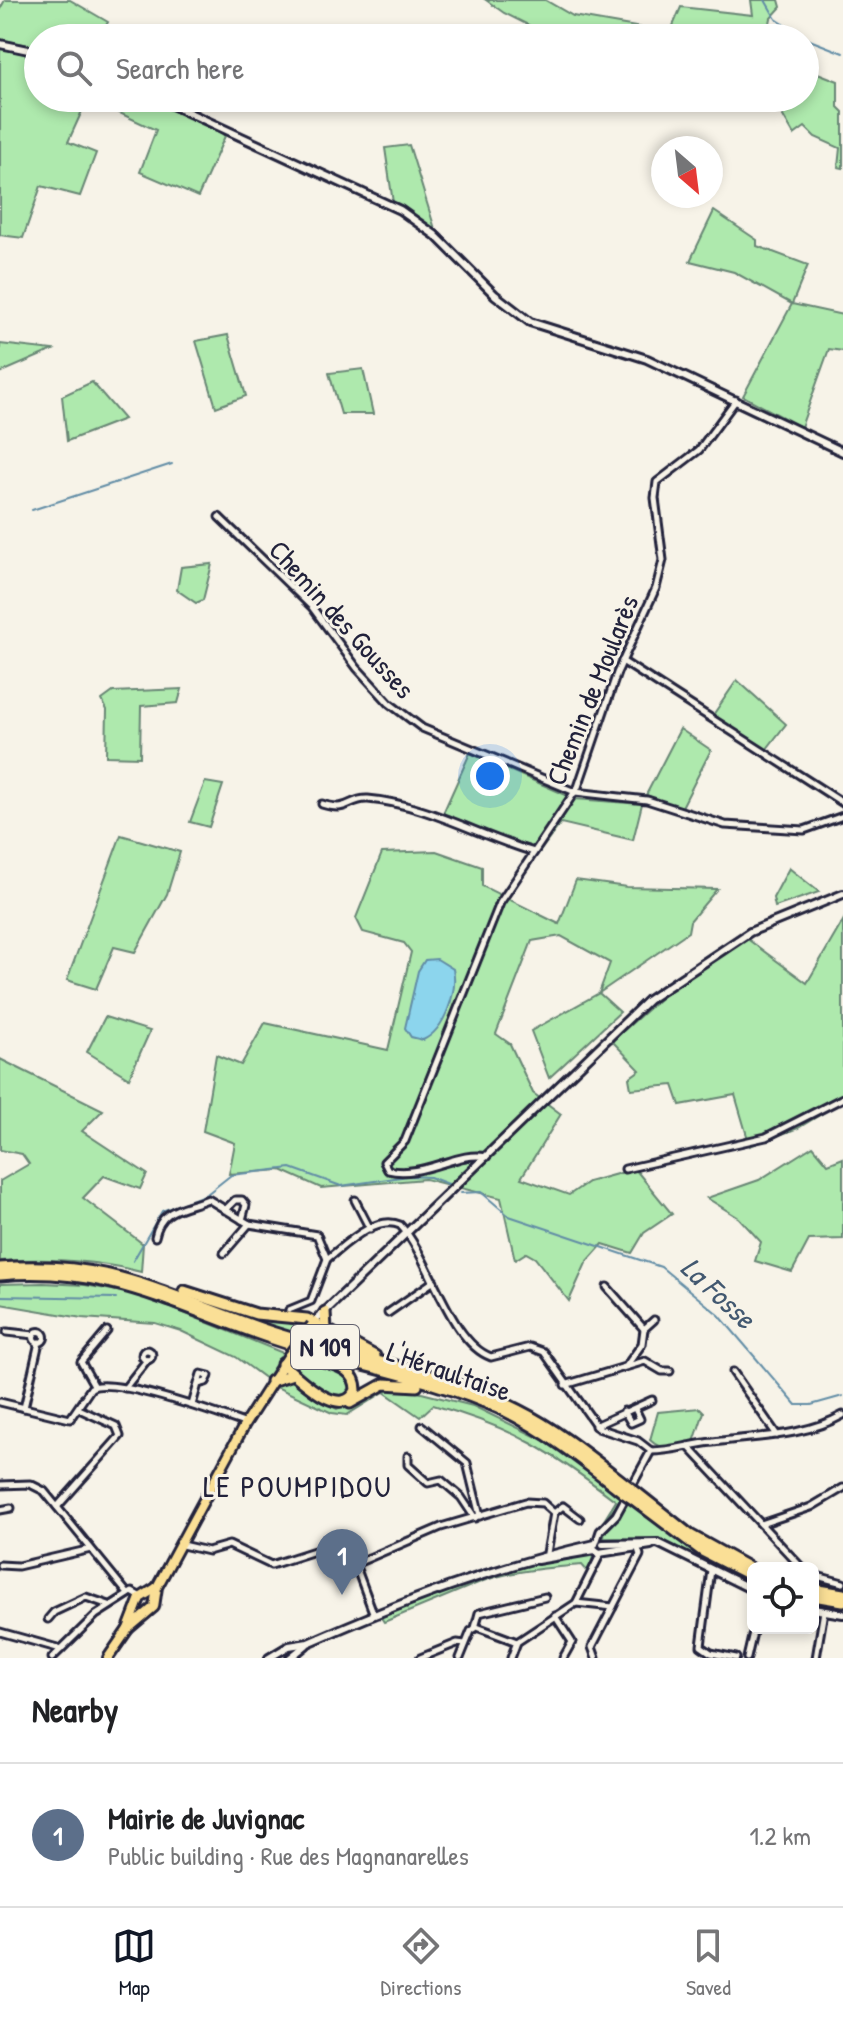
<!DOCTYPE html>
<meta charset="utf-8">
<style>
:root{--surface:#fff;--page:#f2f2f2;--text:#202124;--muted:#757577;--line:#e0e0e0;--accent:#111827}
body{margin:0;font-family:"Patrick Hand",sans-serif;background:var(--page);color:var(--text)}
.controls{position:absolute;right:24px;bottom:24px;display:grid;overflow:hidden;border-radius:12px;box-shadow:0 4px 12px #0003}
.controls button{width:72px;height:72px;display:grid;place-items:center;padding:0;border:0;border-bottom:2px solid var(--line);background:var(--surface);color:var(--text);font:40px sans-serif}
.compass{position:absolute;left:651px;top:136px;width:72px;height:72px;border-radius:50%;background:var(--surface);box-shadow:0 4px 12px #0003;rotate:152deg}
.you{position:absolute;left:490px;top:776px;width:28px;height:28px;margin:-20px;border:6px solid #fff;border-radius:50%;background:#1a73e8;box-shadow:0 0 0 12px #1a73e833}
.badge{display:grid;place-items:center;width:52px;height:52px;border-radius:50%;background:var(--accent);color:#fff;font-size:26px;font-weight:700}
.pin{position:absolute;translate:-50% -66px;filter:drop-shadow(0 2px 4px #0008)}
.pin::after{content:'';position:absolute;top:42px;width:28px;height:24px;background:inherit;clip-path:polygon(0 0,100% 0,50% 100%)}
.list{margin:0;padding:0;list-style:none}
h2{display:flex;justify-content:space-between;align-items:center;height:104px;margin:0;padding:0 32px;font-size:34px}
h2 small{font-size:26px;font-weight:400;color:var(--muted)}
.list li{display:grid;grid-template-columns:52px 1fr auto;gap:24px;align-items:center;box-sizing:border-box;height:144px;padding:0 32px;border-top:2px solid var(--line)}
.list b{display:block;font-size:30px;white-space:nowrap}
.list p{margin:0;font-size:26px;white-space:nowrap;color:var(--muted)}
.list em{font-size:26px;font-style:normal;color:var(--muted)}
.icon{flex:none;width:44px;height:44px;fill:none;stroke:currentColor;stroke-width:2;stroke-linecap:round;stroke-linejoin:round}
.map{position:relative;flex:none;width:843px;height:1658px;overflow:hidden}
.search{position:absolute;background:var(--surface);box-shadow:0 4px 12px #0003;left:24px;right:24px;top:24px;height:88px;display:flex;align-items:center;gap:20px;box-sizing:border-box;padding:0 28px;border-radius:44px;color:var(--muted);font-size:30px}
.sheet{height:248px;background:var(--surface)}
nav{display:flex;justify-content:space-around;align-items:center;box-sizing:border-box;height:112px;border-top:2px solid var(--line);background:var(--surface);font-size:22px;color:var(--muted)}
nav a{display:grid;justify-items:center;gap:4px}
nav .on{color:var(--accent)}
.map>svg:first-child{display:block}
</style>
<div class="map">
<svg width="843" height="1658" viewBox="0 0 843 1658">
<rect width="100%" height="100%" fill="#f7f3e8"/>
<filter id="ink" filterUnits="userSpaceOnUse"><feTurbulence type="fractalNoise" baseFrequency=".0125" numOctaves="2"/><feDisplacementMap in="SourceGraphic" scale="16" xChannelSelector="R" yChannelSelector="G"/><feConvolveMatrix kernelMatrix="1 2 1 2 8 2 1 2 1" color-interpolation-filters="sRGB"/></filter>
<g filter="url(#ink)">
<!-- green -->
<g fill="#aee9ad" stroke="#688674" stroke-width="2">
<polygon points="5,0 70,0 108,22 99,38 38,38 38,47 0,39 0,9"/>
<polygon points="486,0 545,0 573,16 670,33 681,7 753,15 751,0 779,0 781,7 771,18 767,38 554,38 504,13"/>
<polygon points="0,48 38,57 38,98 88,98 68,142 96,153 80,196 41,186 23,238 0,235"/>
<polygon points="805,68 838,81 838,107 843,112 843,168 838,167 840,148 815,137 805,127 794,135 783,116 784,106 773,98 805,98"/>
<path d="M116 98C153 98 194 114 225 136L198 197 140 172 156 130 113 110Z"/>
<polygon points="409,145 435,229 393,203 385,148"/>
<polygon points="714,211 757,240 757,246 808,265 792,304 843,315 843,351 829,349 801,427 743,396 792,304 734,272 690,261"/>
<polygon points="228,335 246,396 216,407 196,341"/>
<polygon points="0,344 53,350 0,373"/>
<polygon points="363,369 373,414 341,414 329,373"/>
<polygon points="92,382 124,419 67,441 62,396"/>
<polygon points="212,564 203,600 196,603 177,590 181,567"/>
<polygon points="737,680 786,724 766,750 713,715"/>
<polygon points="182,689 178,703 141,706 140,757 106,756 107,710 102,700 113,692"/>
<polygon points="680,729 711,750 681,809 646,795"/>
<polygon points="470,753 575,799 642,804 633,840 561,823 538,854 440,820"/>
<polygon points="205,782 223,785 209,827 190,822"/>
<polygon points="121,835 180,852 167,894 135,952 114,947 96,989 67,980"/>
<polygon points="436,851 482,867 482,886 559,924 576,880 627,887 717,889 690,921 688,932 599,993 620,1012 549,1078 531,1031 599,993 610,963 561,936 532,941 496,1034 510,1044 533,1093 561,1114 521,1178 569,1195 588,1182 635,1169 672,1214 644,1233 632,1253 603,1244 586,1263 569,1301 535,1258 526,1253 515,1260 501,1198 425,1179 321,1188 281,1170 229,1174 235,1143 203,1131 216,1055 241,1065 265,1023 388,1050 411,952 404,943 363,932 356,918 382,853"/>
<polygon points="789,868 819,892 775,907 773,898"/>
<polygon points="843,921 843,1101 798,1128 750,1146 735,1095 680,1105 673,1085 631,1089 629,1078 640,1070 612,1041 675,985 746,938 807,983"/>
<polygon points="105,1017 150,1031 129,1078 87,1052"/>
<path d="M0 1059 103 1110 82 1131 147 1174 140 1189 104 1176 83 1198 143 1244 141 1272C95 1260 47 1258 0 1261V1181L29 1164 22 1154 0 1150Z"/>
<polygon points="813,1146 828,1164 843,1158 843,1239 809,1240 792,1272 755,1261 761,1242 739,1218 707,1198 759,1180"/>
<polygon points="43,1283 85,1285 139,1295 283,1353 266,1379 236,1357 181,1331 155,1323 82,1318 0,1304 0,1284"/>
<polygon points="201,1301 305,1323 307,1324 297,1336"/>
<path d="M297 1357C316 1363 348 1365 351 1388L343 1396C328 1398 297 1375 294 1361Z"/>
<path d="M291 1380 316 1399 337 1409 380 1389 394 1386 473 1406 543 1440 623 1498 601 1525 616 1501C552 1452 515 1428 433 1405L420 1417 384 1392 347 1415 332 1413 274 1386Z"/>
<path d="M700 1408 704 1412 694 1442C678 1447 663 1453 650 1440L658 1412Z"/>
<polygon points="629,1502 710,1562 753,1583 753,1587 654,1539 604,1538 605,1530"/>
<path d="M588 1552 593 1557 588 1572 582 1565C551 1568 509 1570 478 1583 447 1596 416 1609 384 1622L380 1616 480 1575Z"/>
</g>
<!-- water -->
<path fill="#8cd5ed" stroke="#628da6" stroke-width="2" d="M437 959 453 969C458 991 445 1030 423 1040L411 1037 405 1028 418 971 425 960Z"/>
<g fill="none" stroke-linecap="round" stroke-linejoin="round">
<!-- stream -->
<g stroke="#628da6" stroke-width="2">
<polyline points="765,0 776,19 805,38"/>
<polyline points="807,39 843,53"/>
<polyline points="32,510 172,464"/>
<polyline points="461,1193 481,1192 509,1216 661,1267 719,1315 796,1405 811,1405 843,1396"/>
<polyline points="133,1261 162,1211 207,1194 231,1175 291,1168 341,1186 408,1176 430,1177 451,1185"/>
<polyline points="0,1296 116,1298"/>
</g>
<defs>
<g id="minor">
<polyline points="219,517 312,607 357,668 389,703 422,728 575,792 647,800 725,825 804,830 843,816"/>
<polyline points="622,661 843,803"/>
<path d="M322 804C350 813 348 798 368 799 426 804 479 836 534 852"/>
<path d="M486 1157C459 1150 422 1179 388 1170L384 1162 405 1141 500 903 578 787 617 673 656 588 663 560 655 498 657 482 699 450 736 400"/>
<polyline points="625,1169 766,1137 843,1098"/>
<polyline points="355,1200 370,1229"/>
<polyline points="225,1210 235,1200 242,1200 246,1205 242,1220"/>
<path d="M155 1237C161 1207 184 1209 208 1199L249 1224 317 1235 327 1259 311 1301 289 1310"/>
<polyline points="224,1253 249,1224"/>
<path d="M327 1259C345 1245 376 1214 400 1225 430 1256 449 1342 491 1357L530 1347 544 1352 598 1428 638 1441 651 1451"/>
<polyline points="607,1287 644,1329 642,1344 627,1365"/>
<polyline points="388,1313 434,1281"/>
<polyline points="644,1329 654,1320"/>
<circle cx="39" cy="1337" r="5.5"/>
<polyline points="7,1332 34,1335"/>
<circle cx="147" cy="1355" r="5"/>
<polyline points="733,1372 777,1435"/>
<polyline points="94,1385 81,1362 107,1331"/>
<polyline points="565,1385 645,1361 662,1371 670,1371"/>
<polyline points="125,1388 147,1360"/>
<path d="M0 1402 70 1419 91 1388C111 1376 218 1414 244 1423"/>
<polyline points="192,1405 198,1384 206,1382 209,1376 201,1374 198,1384"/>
<polyline points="24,1408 39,1342"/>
<polyline points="624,1411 631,1423 640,1419 635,1409"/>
<polyline points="422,1426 467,1463 480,1516"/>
<polyline points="595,1426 652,1400"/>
<polyline points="688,1446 802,1568"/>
<path d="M651 1451C674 1451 691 1444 713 1442 757 1436 804 1437 843 1415"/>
<polyline points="408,1456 408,1465 428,1483 441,1480 461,1497 475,1518"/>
<polyline points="0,1485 30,1484 44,1491 128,1594"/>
<polyline points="57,1507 120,1436 116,1426 79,1409"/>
<polyline points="0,1510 11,1508"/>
<polyline points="554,1513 563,1506 580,1519"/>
<polyline points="761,1524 811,1507 843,1488"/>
<polyline points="596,1543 600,1531 616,1515 651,1451"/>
<polyline points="182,1545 208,1551 229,1545 271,1565 327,1547 345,1562 355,1564"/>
<polyline points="547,1553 554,1513"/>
<polyline points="355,1564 441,1527 526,1502 543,1503 554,1513"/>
<polyline points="355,1564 374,1615"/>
<polyline points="0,1565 18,1566 91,1549"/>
<polyline points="711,1570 701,1646 711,1653 736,1658"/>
<polyline points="813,1575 843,1583"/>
<polyline points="576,1603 613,1607"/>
<polyline points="555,1616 572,1642 563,1658"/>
<polyline points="48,1619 54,1612 86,1597 109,1605"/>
<polyline points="475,1628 479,1613 545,1597"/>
<polyline points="0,1632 61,1649"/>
<polyline points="52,1658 96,1615 132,1592 141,1597"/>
<polyline points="420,1658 457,1643 465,1644"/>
<polyline points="460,1658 471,1631 477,1627 517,1642"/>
<polyline points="511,1658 517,1642 576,1603 601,1553"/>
<polyline points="596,1658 592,1647 640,1555 637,1546"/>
<polyline points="747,1658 754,1628"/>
<polyline points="816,1658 824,1611"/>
</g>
<g id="tertiary">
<polyline points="0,44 38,52"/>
<polyline points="157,98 400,210 435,235 495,295 530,322 647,359 843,452"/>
<polyline points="314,1322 648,1000 750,932 843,894"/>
<polyline points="603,1544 658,1543 753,1590"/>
<polyline points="595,1550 599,1553 651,1545"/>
<polyline points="537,1560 595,1550"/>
<polyline points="813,1609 843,1614"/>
<path d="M269 1658 289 1646 308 1643C404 1601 493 1567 595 1544"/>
<polyline points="290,1658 306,1645"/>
</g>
<g id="primary">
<polyline points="128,1629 154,1607 157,1587 245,1424 289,1355"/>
<polyline points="108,1658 128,1629 140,1598 156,1588"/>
</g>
<g id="trunk">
<path d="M0 1268C111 1259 164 1295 263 1329 347 1358 439 1369 518 1410 558 1430 593 1459 628 1486"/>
<path d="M0 1275C111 1265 176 1307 276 1340 350 1365 432 1377 503 1410 548 1432 585 1462 624 1493"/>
<polyline points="184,1291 256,1314 307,1319 375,1356"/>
<polyline points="325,1312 326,1330"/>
<path d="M282 1364C299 1377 340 1422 356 1390 356 1368 335 1365 317 1359"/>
<polyline points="271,1381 290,1375"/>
<polyline points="350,1403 384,1384 417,1386"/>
<polyline points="637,1493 690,1535 753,1570"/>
<polyline points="633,1499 702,1551 753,1577"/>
<polyline points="813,1589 843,1594"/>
<polyline points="813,1596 843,1601"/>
</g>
</defs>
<!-- minor casing -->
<use href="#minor" stroke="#22223b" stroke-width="11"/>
<!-- tertiary casing -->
<use href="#tertiary" stroke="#22223b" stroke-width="12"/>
<!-- primary casing -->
<use href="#primary" stroke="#22223b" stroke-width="14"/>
<!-- trunk casing -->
<use href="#trunk" stroke="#22223b" stroke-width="15"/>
<!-- minor -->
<use href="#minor" stroke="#f7f3e8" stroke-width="5"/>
<!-- tertiary -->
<use href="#tertiary" stroke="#f7f3e8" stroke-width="6"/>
<!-- primary -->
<use href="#primary" stroke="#fadf96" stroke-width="8"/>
<!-- trunk -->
<use href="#trunk" stroke="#fadf96" stroke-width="9"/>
<defs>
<polyline id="primary-bridge" points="289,1355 312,1325"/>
<g id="trunk-bridge">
<polyline points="628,1486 637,1493"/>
<polyline points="624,1493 633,1499"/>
</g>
</defs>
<!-- primary-bridge casing -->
<use href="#primary-bridge" stroke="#22223b" stroke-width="14" stroke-linecap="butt"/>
<!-- trunk-bridge casing -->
<use href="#trunk-bridge" stroke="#22223b" stroke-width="15" stroke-linecap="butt"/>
<!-- primary-bridge -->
<use href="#primary-bridge" stroke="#fadf96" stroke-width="8"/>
<!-- trunk-bridge -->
<use href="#trunk-bridge" stroke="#fadf96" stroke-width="9"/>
</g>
</g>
<g text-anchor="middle" stroke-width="6" stroke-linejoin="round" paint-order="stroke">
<!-- shield labels -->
<rect fill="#f7f3e8" stroke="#62616f" stroke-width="2" x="291" y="1325" width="68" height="44" rx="6"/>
<g font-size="26" font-weight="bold" fill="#22223b">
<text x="325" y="1356">N 109</text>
</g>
<!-- street labels -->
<g font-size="28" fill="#22223b" stroke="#f7f3e8">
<text transform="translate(342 619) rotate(48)" y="10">Chemin des Gousses</text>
<text transform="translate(592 690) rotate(-68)" y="10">Chemin de Moularès</text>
<text transform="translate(449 1371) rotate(19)" y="10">L'Héraultaise</text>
</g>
<!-- water labels -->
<g font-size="30" font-style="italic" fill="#425870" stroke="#f7f3e8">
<text transform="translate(718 1293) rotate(43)" y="10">La Fosse</text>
</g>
<!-- neighbourhood labels -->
<g font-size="30" letter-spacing="2" fill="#22223b" stroke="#f7f3e8">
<text x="298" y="1497">LE POUMPIDOU</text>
</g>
</g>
</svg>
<div class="controls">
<button><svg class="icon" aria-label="locate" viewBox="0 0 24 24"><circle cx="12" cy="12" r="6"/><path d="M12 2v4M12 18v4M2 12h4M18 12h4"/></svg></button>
</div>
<svg class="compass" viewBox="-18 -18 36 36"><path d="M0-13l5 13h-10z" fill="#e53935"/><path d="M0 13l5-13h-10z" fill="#757577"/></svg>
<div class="you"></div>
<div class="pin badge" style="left:342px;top:1595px;background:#5c6f8a">1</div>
<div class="search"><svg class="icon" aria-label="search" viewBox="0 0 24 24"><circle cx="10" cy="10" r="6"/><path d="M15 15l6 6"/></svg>Search here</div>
</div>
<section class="sheet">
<h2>Nearby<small></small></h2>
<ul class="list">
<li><span class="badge" style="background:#5c6f8a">1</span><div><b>Mairie de Juvignac</b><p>Public building · Rue des Magnanarelles</p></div><em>1.2 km</em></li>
</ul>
</section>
<nav>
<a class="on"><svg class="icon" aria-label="map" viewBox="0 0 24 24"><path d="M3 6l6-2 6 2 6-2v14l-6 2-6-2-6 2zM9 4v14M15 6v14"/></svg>Map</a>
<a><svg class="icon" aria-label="directions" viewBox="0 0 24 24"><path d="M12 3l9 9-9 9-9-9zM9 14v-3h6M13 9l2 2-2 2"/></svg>Directions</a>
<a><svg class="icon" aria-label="saved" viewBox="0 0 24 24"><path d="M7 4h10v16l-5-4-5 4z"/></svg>Saved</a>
</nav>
